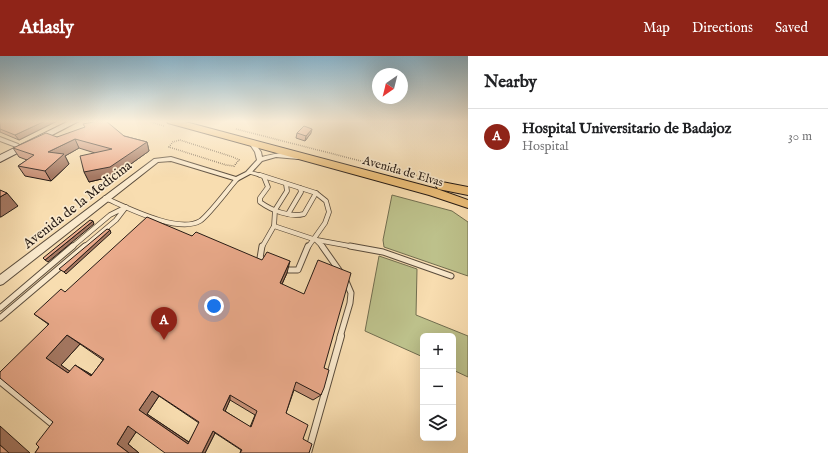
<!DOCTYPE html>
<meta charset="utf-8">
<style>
:root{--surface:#fff;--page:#f6f6f6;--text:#202124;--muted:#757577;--line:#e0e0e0;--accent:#8f2418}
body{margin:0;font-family:"IM FELL English",serif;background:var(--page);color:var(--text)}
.controls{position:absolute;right:12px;bottom:12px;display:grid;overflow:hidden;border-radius:6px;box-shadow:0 4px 16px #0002}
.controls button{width:36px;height:36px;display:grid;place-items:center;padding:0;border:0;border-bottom:1px solid var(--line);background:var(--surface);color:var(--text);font:20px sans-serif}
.compass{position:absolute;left:372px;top:12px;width:36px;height:36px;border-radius:50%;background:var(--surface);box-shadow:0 4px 16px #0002;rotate:215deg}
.you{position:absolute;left:214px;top:250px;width:14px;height:14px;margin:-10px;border:3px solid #fff;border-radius:50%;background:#1a73e8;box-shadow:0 0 0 6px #1a73e833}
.badge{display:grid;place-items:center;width:26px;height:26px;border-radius:50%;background:var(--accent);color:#fff;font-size:13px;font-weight:700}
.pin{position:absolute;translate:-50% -33px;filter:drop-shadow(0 1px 2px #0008)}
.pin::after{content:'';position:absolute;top:21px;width:14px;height:12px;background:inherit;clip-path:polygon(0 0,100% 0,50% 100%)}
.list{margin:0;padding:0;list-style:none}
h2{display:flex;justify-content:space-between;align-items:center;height:52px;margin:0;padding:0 16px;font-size:17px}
h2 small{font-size:13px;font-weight:400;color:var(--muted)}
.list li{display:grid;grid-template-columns:26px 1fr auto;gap:12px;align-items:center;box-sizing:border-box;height:56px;padding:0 16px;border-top:1px solid var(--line)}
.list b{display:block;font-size:15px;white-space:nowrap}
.list p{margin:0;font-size:13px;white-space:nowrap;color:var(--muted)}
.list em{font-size:13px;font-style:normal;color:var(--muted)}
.icon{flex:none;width:22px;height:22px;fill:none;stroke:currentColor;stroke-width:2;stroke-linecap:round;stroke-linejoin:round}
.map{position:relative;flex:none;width:468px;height:397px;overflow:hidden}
header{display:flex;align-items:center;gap:24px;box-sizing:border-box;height:56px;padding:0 20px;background:var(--accent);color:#fff}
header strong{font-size:19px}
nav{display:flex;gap:22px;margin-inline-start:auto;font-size:14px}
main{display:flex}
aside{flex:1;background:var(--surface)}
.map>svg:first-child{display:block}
</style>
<header>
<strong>Atlasly</strong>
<nav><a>Map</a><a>Directions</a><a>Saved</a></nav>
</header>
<main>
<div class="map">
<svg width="468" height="397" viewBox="0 0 468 397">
<rect width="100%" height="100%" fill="#f8ddb0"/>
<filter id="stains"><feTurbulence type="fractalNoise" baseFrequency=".005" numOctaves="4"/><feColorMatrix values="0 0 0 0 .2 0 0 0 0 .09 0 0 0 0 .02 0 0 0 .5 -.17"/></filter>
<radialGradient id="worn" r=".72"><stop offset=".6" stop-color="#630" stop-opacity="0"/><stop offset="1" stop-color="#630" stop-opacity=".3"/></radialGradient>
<!-- green -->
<g fill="#bdc18b" stroke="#726e50">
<polygon points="392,139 452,155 468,166 468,220 384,191 383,184"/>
<polygon points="379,200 417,213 416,259 468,280 468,321 453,314 453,280 423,280 423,301 365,275"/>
</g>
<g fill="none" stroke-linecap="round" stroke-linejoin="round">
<defs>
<polyline id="service-far3" points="249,116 263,120"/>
<g id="service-far2">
<polyline points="260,119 316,137 326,145 329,156 325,167 308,191"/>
<path d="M264 121 268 131 260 142V146C271 154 290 162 304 158L316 137"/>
<path d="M105 142C126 151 178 178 200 165 209 159 228 133 237 123"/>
<polyline points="288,158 301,136 300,132"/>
<polyline points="274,170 316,184 323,191"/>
<polyline points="317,184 355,191"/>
<polyline points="72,191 110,159 126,151 116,164 84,191"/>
<polyline points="262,191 274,170 275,154 287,135 286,128"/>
</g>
<g id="service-far1">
<polyline points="262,190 260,202 268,205"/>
<polyline points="322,190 341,217"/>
<polyline points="350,190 383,196 451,220"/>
<polyline points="282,211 289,214 298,214 308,190"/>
<polyline points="0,252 73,190"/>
<polyline points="0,262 85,190"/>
<polyline points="340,281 350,247 351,237 345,223"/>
</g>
<g id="service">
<polyline points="0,325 56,371"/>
<polyline points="308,397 341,280"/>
</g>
<g id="minor">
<polygon points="0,81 18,88 19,89 16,91 0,85"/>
<path d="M250 86H254L261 96 262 101C273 98 291 94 301 101L298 103 276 101 262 105 250 118 237 125 171 105 158 106 3 228 0 229V219L154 103 171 101 236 121 246 116 257 104 255 96 249 87Z"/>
</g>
<polygon id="secondary" points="69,65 79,65 0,106 0,99"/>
<g id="trunk">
<polygon points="167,65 182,65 437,133 468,144 468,152 429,139 168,67"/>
<polygon points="442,126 468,131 468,139 438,133 436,130 438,127"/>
</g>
</defs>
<!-- service-far3 casing -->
<use href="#service-far3" stroke="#5a4c3c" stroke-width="4.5"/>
<!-- service-far2 casing -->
<use href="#service-far2" stroke="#5a4c3c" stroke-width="5.5"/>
<!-- service-far1 casing -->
<use href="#service-far1" stroke="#5a4c3c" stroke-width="7"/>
<!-- service casing -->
<use href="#service" stroke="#5a4c3c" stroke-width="8"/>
<!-- minor casing -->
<use href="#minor" stroke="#5a4c3c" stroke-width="2"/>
<!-- secondary casing -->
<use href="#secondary" stroke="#261b15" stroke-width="2"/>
<!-- trunk casing -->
<use href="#trunk" stroke="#261b15" stroke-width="2"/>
<!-- path -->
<g stroke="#261b15" stroke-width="1.5" stroke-dasharray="0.5 1.5" stroke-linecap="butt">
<polyline points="148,65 164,70"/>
<polyline points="236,73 435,124"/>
<polygon points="180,84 233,101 239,104 234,110 226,109 169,91 173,86"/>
</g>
<!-- service-far3 -->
<use href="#service-far3" stroke="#fae9cc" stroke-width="3"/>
<!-- service-far2 -->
<use href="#service-far2" stroke="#fae9cc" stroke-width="4"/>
<!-- service-far1 -->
<use href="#service-far1" stroke="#fae9cc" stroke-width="5"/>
<!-- service -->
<use href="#service" stroke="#fae9cc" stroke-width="6"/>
<!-- minor -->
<use href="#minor" fill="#fae9cc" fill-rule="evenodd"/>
<!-- secondary -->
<use href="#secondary" fill="#fae9cc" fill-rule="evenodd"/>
<!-- trunk -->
<use href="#trunk" fill="#ecbe78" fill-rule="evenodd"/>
</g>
<!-- wall -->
<g fill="#c99278" stroke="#261b15" fill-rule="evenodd">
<polygon points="0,65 57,65 19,84 0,76"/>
<polygon points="297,77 311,77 305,85 296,82"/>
<polygon points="124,80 147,86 149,95 114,120 89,126 95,97 79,92 65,100 69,108 51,125 25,120 18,110 27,104 19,101 13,92 57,81"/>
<path d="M192 180 287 217 282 228 324 312 321 339 313 344 294 334 286 357 303 383 309 397H240L241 394 215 377 205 397 136 376 128 388 139 397H35L39 391 53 366 48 268 34 258 65 236ZM80 288 103 304 92 319 87 316 69 315 61 309ZM159 340 199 367 189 386 147 358ZM230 344 255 359 250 371 225 355Z"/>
</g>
<!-- shaded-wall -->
<g fill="#a47761" stroke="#261b15">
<polygon points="45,65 57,65 19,84 15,79"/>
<polygon points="312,73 311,77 305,85 306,80"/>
<polygon points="75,83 79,92 65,100 69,108 51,125 45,115 48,96"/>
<polygon points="147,86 149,95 114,120 89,126 84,116"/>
<polygon points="7,137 18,150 1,161 0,161 0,141"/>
<polygon points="93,165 94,168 48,206 45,204"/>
<polygon points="110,174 111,177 66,218 64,216"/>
<polygon points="290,205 287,217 277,239 280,227"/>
<polygon points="67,279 80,288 61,309 81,323 68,317 46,302"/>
<polygon points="75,309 87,316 102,326 91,320"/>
<polygon points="152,335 159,340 147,358 193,389 188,388 139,354"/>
<polygon points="230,339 230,344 224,358 223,354"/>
<polygon points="0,370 30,397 9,397 0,389"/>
<polygon points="128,370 138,373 128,388 139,397 129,397 117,388"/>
<polygon points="213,375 215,377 205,397 202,397"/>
</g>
<!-- building -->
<g fill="#eaaa8b" stroke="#261b15" fill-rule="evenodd">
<polygon points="0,65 45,65 15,79 0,73"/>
<polygon points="98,65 106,65 124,80 147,86 110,111 84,116 80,100 112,93 75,83 48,96 64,98 45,115 18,110 34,99 13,92 46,77 57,81 85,71 83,68"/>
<polygon points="304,70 312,73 306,80 297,77"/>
<polygon points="0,134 7,137 0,141"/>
<path d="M147 161 192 180 196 176 262 204 267 196 290 205 280 227 304 238 318 204 351 217 324 312 329 314 324 332 321 339 296 326 286 357 308 369 303 383 312 388 309 397H240L242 394 213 375 202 397H165L128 370 117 388 129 397H35L39 391 36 388 53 366 0 322V316L49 268 34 258 61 233 65 236ZM67 279 104 303 91 320 75 309 68 317 46 302ZM152 335 199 366 188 388 139 354ZM230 339 257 355 251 371 223 354Z"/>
<polygon points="90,164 93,165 45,204 43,202"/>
<polygon points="107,173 110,174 64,216 59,213"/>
<polygon points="0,389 9,397 0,397"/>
</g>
<!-- sky -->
<linearGradient id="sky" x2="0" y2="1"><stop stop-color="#8ab7d0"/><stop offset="0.54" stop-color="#fcf0db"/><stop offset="1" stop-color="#fcf0db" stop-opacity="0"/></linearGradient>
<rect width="468" height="121" fill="url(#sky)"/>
<g text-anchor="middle" stroke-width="3.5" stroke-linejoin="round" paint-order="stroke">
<!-- far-street labels -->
<g font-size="12" fill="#261b15" stroke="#fae9cc">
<text transform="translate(403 115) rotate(16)" y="4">Avenida de Elvas</text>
</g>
<!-- street labels -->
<g font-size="14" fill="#261b15" stroke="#fae9cc">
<text transform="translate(77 148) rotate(-38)" y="5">Avenida de la Medicina</text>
</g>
</g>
<rect width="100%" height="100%" filter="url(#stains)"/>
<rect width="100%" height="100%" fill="url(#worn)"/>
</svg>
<div class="controls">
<button>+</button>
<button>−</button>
<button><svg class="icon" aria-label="layers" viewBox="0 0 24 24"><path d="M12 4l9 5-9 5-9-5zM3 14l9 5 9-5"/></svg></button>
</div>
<svg class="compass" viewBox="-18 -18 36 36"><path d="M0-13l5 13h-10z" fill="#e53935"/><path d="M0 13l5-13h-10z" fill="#757577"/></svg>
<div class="you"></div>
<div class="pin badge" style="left:164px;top:284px">A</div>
</div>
<aside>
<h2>Nearby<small></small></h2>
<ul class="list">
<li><span class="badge">A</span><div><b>Hospital Universitario de Badajoz</b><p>Hospital</p></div><em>30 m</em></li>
</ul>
</aside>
</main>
